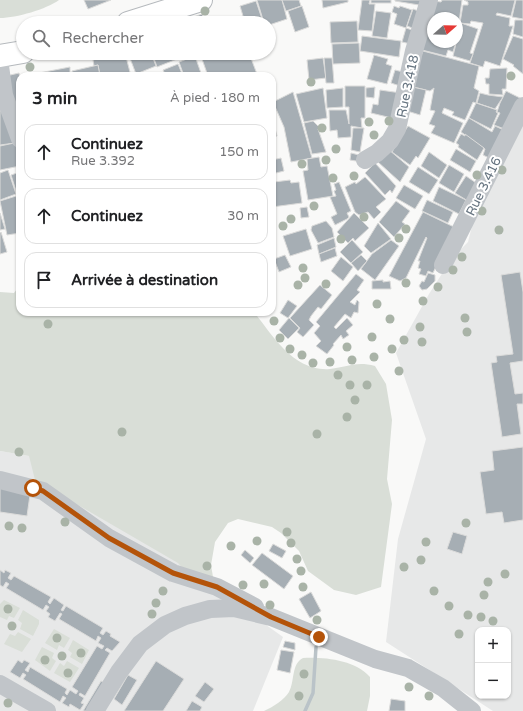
<!DOCTYPE html>
<html lang="fr">
<meta charset="utf-8">
<style>
:root{--surface:#fff;--page:#f6f6f6;--text:#202124;--muted:#757577;--line:#e0e0e0}
body{margin:0;font-family:"Varela Round",sans-serif;background:var(--page);color:var(--text)}
.controls{position:absolute;right:12px;bottom:12px;display:grid;overflow:hidden;border-radius:8px;box-shadow:0 1px 3px #0004}
.controls button{width:36px;height:36px;display:grid;place-items:center;padding:0;border:0;border-bottom:1px solid var(--line);background:var(--surface);color:var(--text);font:20px sans-serif}
.compass{position:absolute;left:427px;top:12px;width:36px;height:36px;border-radius:50%;background:var(--surface);box-shadow:0 1px 3px #0004;rotate:70deg}
.stop{position:absolute;width:12px;height:12px;margin:-9px;border:3px solid #b45309;border-radius:50%;background:#fff}
.stop.end{background:#b45309;border-color:#fff;box-shadow:0 1px 4px #0008}
.list{margin:0;padding:0;list-style:none}
h2{display:flex;justify-content:space-between;align-items:center;height:52px;margin:0;padding:0 16px;font-size:17px}
h2 small{font-size:13px;font-weight:400;color:var(--muted)}
.list li{display:grid;grid-template-columns:26px 1fr auto;gap:12px;align-items:center;box-sizing:border-box;height:56px;margin:0 8px 8px;padding:0 8px;border:1px solid var(--line);border-radius:12px}
.list b{display:block;font-size:15px;white-space:nowrap}
.list p{margin:0;font-size:13px;white-space:nowrap;color:var(--muted)}
.list em{font-size:13px;font-style:normal;color:var(--muted)}
.icon{flex:none;width:22px;height:22px;fill:none;stroke:currentColor;stroke-width:2;stroke-linecap:round;stroke-linejoin:round}
.map{position:relative;flex:none;width:523px;height:711px;overflow:hidden}
.search{position:absolute;background:var(--surface);box-shadow:0 1px 3px #0004;left:16px;top:16px;width:260px;height:44px;display:flex;align-items:center;gap:10px;box-sizing:border-box;padding:0 14px;border-radius:22px;color:var(--muted);font-size:15px}
.panel{position:absolute;background:var(--surface);box-shadow:0 1px 3px #0004;left:16px;top:72px;width:260px;height:244px;border-radius:12px}
.map>svg:first-child{display:block}
</style>
<div class="map">
<svg width="523" height="711" viewBox="0 0 523 711">
<rect width="100%" height="100%" fill="#f9f9f8"/>
<!-- built -->
<g fill="#e7e8e8" fill-rule="evenodd">
<path d="M523 114V711H493L386 642 398 539 426 439 396 353 429 294 452 258 468 242 474 218ZM478 630H508V696H478Z"/>
<polygon points="0,451 29,456 283,637 253,711 0,711"/>
</g>
<!-- green -->
<g fill="#d9ded7">
<path d="M0 0H59C47 9 16 18 0 18Z"/>
<path d="M20 285V312H254C273 336 294 372 330 369 348 367 356 361 375 366L386 384 392 420 387 479 392 504 381 587 356 595 334 590 308 571 299 551 281 533 272 527 238 519 228 523 215 542 211 565 213 577 193 580 178 563 35 480 29 456 0 451V292L14 293Z"/>
<polygon points="4,600 20,608 14,618 9,616 7,620 0,617 0,604"/>
<polygon points="23,610 39,620 39,624 33,636 20,629 22,623 18,620"/>
<polygon points="54,629 70,638 64,648 59,645 57,650 45,643"/>
<polygon points="18,632 31,639 22,652 4,644 10,634 15,636"/>
<polygon points="73,640 89,650 82,664 70,657 72,653 68,650"/>
<polygon points="42,647 54,653 52,658 56,661 50,671 35,660"/>
<path d="M303 658C325 657 355 660 370 677V696L367 711H264C273 707 284 700 289 692 295 681 291 664 303 658Z"/>
<polygon points="67,661 79,668 70,682 54,673 60,663 64,666"/>
</g>
<g fill="none" stroke-linecap="round" stroke-linejoin="round">
<!-- stream -->
<polyline stroke="#bac3c8" stroke-width="3.5" points="305,711 313,693 316,647"/>
</g>
<!-- building -->
<g fill="#a6aeb4" stroke="#dbdbda">
<polygon points="84,0 111,0 88,9"/>
<polygon points="257,0 282,0 287,19 269,25 269,23 264,23"/>
<polygon points="282,0 299,0 301,6 286,11"/>
<polygon points="322,0 348,0 348,2 323,8"/>
<polygon points="362,0 370,0 369,4 375,4 372,31 358,30"/>
<rect x="371" y="0" width="20" height="3"/>
<polygon points="395,0 426,0 425,6 395,1"/>
<polygon points="442,0 462,0 459,23 457,22 457,18 431,17 434,1 441,2"/>
<polygon points="464,0 515,0 511,16 497,13 496,15 510,18 509,26 513,26 500,66 485,61 483,67 470,63 483,23 471,21 470,24 460,23 463,5 468,5 468,2"/>
<polygon points="516,0 523,0 523,19 512,17"/>
<polygon points="256,1 262,19 260,20 261,23 220,23 243,16 240,6"/>
<polygon points="302,6 309,27 295,32 288,11"/>
<polygon points="394,6 399,8 400,6 412,10 406,28 394,24 397,14 392,12"/>
<polygon points="413,9 421,12 415,29 407,26"/>
<polygon points="376,11 391,13 387,38 372,36"/>
<polygon points="202,14 205,23 190,23 188,19"/>
<polygon points="433,18 433,42 456,42 453,52 448,50 446,56 418,49"/>
<polygon points="515,20 523,20 523,37 513,34"/>
<polygon points="357,21 358,42 331,43 330,22"/>
<polygon points="461,23 478,29 470,53 473,54 470,61 453,56"/>
<polygon points="406,28 415,31 411,44 402,42"/>
<polygon points="362,36 401,41 399,57 360,51"/>
<polygon points="513,36 523,39 523,74 513,66 514,65 503,59"/>
<polygon points="359,43 360,63 333,64 332,44"/>
<polygon points="423,51 479,66 474,88 479,91 476,103 473,102 465,120 452,115 454,112 444,108 442,113 463,123 454,143 431,133 435,126 429,124 435,111 430,110 434,88 430,91 409,86"/>
<polygon points="119,53 125,53 131,76 100,76 98,65 94,66 93,60"/>
<polygon points="128,53 151,53 156,66 136,74"/>
<polygon points="152,53 192,53 157,67"/>
<polygon points="217,53 218,56 221,55 220,53 249,53 257,74 250,76 225,76 224,73 208,76 202,59"/>
<polygon points="374,55 388,59 386,64 392,66 387,84 367,79"/>
<polygon points="195,56 202,76 184,76 179,62"/>
<polygon points="323,58 326,78 309,80 307,60"/>
<polygon points="324,58 332,58 334,83 326,83"/>
<polygon points="178,64 183,76 166,76 163,70"/>
<polygon points="98,65 100,76 73,76 72,71"/>
<polygon points="70,67 70,76 35,76 34,74"/>
<polygon points="507,68 506,89 502,89 503,95 489,94 489,84 486,84 485,78 489,78 490,69"/>
<polygon points="395,70 403,72 400,86 391,83"/>
<polygon points="19,73 20,79 20,122 6,76"/>
<polygon points="345,86 365,86 365,118 361,118 362,128 351,126 351,137 338,138 337,130 330,131 329,110 346,110 349,124 349,107 345,107"/>
<polygon points="408,86 426,90 420,115 404,110"/>
<polygon points="375,87 374,98 366,97 366,88"/>
<polygon points="323,88 327,118 304,122 296,94"/>
<polygon points="343,88 343,107 327,108 326,90"/>
<polygon points="380,90 401,93 396,119 371,113 373,104 378,105"/>
<polygon points="506,91 520,98 507,130 494,125 500,113 497,112 500,103"/>
<polygon points="293,92 312,158 291,162 284,127 273,102"/>
<polygon points="480,93 488,95 503,97 495,109 477,103"/>
<polygon points="476,103 497,110 496,112 498,113 491,129 469,118"/>
<polygon points="0,111 3,111 15,143 0,145"/>
<polygon points="272,117 277,136 272,137"/>
<polygon points="469,118 492,132 495,126 506,131 493,160 483,155 485,149 461,132"/>
<polygon points="313,121 320,128 318,129 326,152 312,154 304,123"/>
<polygon points="408,126 430,138 418,158 416,156 410,165 392,152"/>
<polygon points="353,128 364,128 360,152 351,150"/>
<polygon points="461,134 465,136 465,134 484,148 477,160 458,147 459,145 456,143"/>
<polygon points="19,142 20,166 0,170 0,146"/>
<polygon points="388,149 409,167 400,182 378,162"/>
<polygon points="456,149 476,161 470,172 450,160"/>
<polygon points="429,152 447,165 439,178 421,166"/>
<polygon points="351,153 363,156 362,162 350,160"/>
<polygon points="319,157 321,167 327,166 333,196 308,200 303,171 308,170 307,159"/>
<polygon points="281,158 284,171 272,174 272,160"/>
<polygon points="375,163 396,186 392,193 390,190 385,195 365,173"/>
<polygon points="449,165 464,174 454,192 439,183"/>
<polygon points="418,167 438,180 429,194 409,182"/>
<polygon points="8,170 16,194 0,200 0,173"/>
<polygon points="20,172 20,193 17,194 11,175"/>
<polygon points="466,176 479,185 468,201 455,193"/>
<polygon points="365,177 386,199 376,207 381,212 374,219 368,212 359,215 355,212 345,187 355,182 356,184"/>
<polygon points="290,180 291,183 299,182 302,203 272,207 272,186 274,185 274,182"/>
<polygon points="339,182 351,211 347,213 349,217 347,219 335,225 331,217 337,214 330,197 336,196 334,191 336,190 334,184"/>
<polygon points="404,185 423,196 415,209 396,198"/>
<polygon points="439,187 466,200 459,214 433,201"/>
<polygon points="16,196 18,204 20,204 20,233 7,235 0,201"/>
<polygon points="427,200 453,212 448,223 422,211"/>
<polygon points="396,201 410,211 402,222 405,224 394,237 379,222"/>
<polygon points="307,207 309,217 301,218 300,208"/>
<polygon points="423,212 458,229 442,253 433,273 428,271 426,276 419,274 421,269 418,268 420,261 418,261 427,238 426,237 406,278 400,281 389,276"/>
<polygon points="0,213 5,229 0,230"/>
<polygon points="354,213 369,228 355,241 353,238 348,243 337,232"/>
<polygon points="326,221 332,228 334,237 318,243 311,230 312,226"/>
<polygon points="378,223 391,239 371,253 364,246"/>
<polygon points="306,229 312,249 290,256 283,236"/>
<polygon points="1,232 7,252 0,254 0,233"/>
<polygon points="334,238 336,247 319,254 317,245"/>
<polygon points="352,240 363,252 351,263 340,252"/>
<polygon points="391,240 399,246 375,280 361,269 372,254"/>
<polygon points="335,248 337,256 321,262 319,254"/>
<polygon points="285,255 291,267 279,272 274,259"/>
<polygon points="361,255 367,261 358,271 351,263"/>
<polygon points="341,257 353,267 343,281 331,271"/>
<polygon points="520,272 523,292 523,361 510,363 515,394 523,393 523,404 517,404 521,434 502,437 491,363 497,362 496,356 513,354 501,275"/>
<polygon points="428,273 435,275 435,281 427,289 422,290 419,286 422,281 424,282"/>
<polygon points="356,274 364,280 357,290 360,292 350,302 355,305 357,300 359,302 358,313 354,312 351,318 345,314 334,327 336,329 347,318 353,325 346,331 349,335 343,339 341,335 333,344 334,345 327,354 316,346 321,341 314,333 320,326 316,322"/>
<polygon points="383,280 383,282 390,281 391,289 372,289 372,281"/>
<polygon points="320,285 332,295 321,309 318,307 311,316 309,320 314,325 303,337 297,332 300,328 290,318"/>
<polygon points="288,300 297,306 288,318 280,313"/>
<polygon points="289,318 299,328 288,339 279,330"/>
<polygon points="523,447 523,520 504,523 502,512 486,514 480,472 494,470 492,451"/>
<polygon points="0,484 30,495 27,516 0,512"/>
<polygon points="453,532 467,536 462,554 447,549"/>
<polygon points="273,544 286,551 282,558 269,551"/>
<polygon points="245,550 254,558 250,563 241,555"/>
<polygon points="262,553 293,576 284,589 252,565"/>
<polygon points="0,570 4,573 5,570 11,573 8,578 11,580 14,576 51,597 48,602 50,604 54,598 64,605 61,610 63,611 66,606 103,628 100,633 103,635 106,631 111,634 110,636 120,642 112,651 107,648 105,650 110,653 85,696 80,693 79,695 84,698 81,703 84,704 80,710 70,704 69,707 62,703 66,698 63,696 60,702 23,679 26,675 23,673 20,678 10,672 18,660 22,663 24,660 30,663 25,670 28,672 30,667 67,689 65,693 67,695 70,690 76,694 78,691 72,687 97,646 102,649 104,646 98,643 101,638 98,636 96,641 59,619 62,614 60,613 55,621 48,617 50,614 46,611 49,607 46,605 43,610 6,588 9,584 6,582 3,587 0,585"/>
<polygon points="311,592 321,611 310,618 299,599"/>
<polygon points="285,641 295,643 295,650 283,647"/>
<polygon points="281,650 294,652 290,673 277,670"/>
<polygon points="156,661 184,679 163,711 124,711"/>
<polygon points="128,675 137,680 122,705 114,699"/>
<polygon points="101,681 106,684 89,711 83,711"/>
<polygon points="205,682 214,689 204,702 195,696"/>
<polygon points="391,699 405,701 405,711 389,711"/>
<polygon points="192,701 202,707 200,711 186,711"/>
</g>
<g fill="none" stroke-linecap="round" stroke-linejoin="round">
<defs>
<g id="major">
<polyline points="128,23 201,0"/>
<polyline points="0,56 23,52"/>
</g>
</defs>
<!-- major casing -->
<use href="#major" stroke="#b5b9bd" stroke-width="24"/>
<!-- minor -->
<g stroke="#c1c5c9" stroke-width="18">
<polyline points="0,66 4,95 20,139"/>
<polyline points="365,160 377,153 390,141 397,129 414,51 429,0"/>
<polyline points="443,265 523,106"/>
<polyline points="0,480 43,491 109,538 173,573 217,587 255,607"/>
<polyline points="0,684 47,711"/>
<polyline points="95,711 119,672 140,644 165,625 185,616 210,609 234,608 271,617 375,659 408,668 443,688 472,711"/>
</g>
<!-- major -->
<use href="#major" stroke="#fff" stroke-width="22"/>
</g>
<!-- trees -->
<g fill="#a9b3a7">
<circle cx="205" cy="11" r="4.5"/>
<circle cx="30" cy="67" r="4.5"/>
<circle cx="511" cy="76" r="4.5"/>
<circle cx="311" cy="82" r="4.5"/>
<circle cx="389" cy="121" r="4.5"/>
<circle cx="369" cy="122" r="4.5"/>
<circle cx="322" cy="128" r="4.5"/>
<circle cx="374" cy="135" r="4.5"/>
<circle cx="336" cy="149" r="4.5"/>
<circle cx="326" cy="160" r="4.5"/>
<circle cx="302" cy="164" r="4.5"/>
<circle cx="502" cy="170" r="4.5"/>
<circle cx="477" cy="175" r="4.5"/>
<circle cx="354" cy="176" r="4.5"/>
<circle cx="333" cy="178" r="4.5"/>
<circle cx="314" cy="206" r="4.5"/>
<circle cx="482" cy="211" r="4.5"/>
<circle cx="364" cy="217" r="4.5"/>
<circle cx="291" cy="219" r="4.5"/>
<circle cx="283" cy="226" r="4.5"/>
<circle cx="406" cy="229" r="4.5"/>
<circle cx="499" cy="230" r="4.5"/>
<circle cx="399" cy="238" r="4.5"/>
<circle cx="341" cy="239" r="4.5"/>
<circle cx="462" cy="257" r="4.5"/>
<circle cx="303" cy="268" r="4.5"/>
<circle cx="453" cy="270" r="4.5"/>
<circle cx="305" cy="278" r="4.5"/>
<circle cx="406" cy="283" r="4.5"/>
<circle cx="326" cy="284" r="4.5"/>
<circle cx="298" cy="285" r="4.5"/>
<circle cx="438" cy="287" r="4.5"/>
<circle cx="423" cy="301" r="4.5"/>
<circle cx="377" cy="304" r="4.5"/>
<circle cx="465" cy="318" r="4.5"/>
<circle cx="390" cy="319" r="4.5"/>
<circle cx="274" cy="321" r="4.5"/>
<circle cx="48" cy="324" r="4.5"/>
<circle cx="420" cy="327" r="4.5"/>
<circle cx="467" cy="332" r="4.5"/>
<circle cx="372" cy="337" r="4.5"/>
<circle cx="280" cy="338" r="4.5"/>
<circle cx="404" cy="340" r="4.5"/>
<circle cx="422" cy="342" r="4.5"/>
<circle cx="347" cy="347" r="4.5"/>
<circle cx="290" cy="349" r="4.5"/>
<circle cx="392" cy="349" r="4.5"/>
<circle cx="302" cy="355" r="4.5"/>
<circle cx="374" cy="357" r="4.5"/>
<circle cx="352" cy="360" r="4.5"/>
<circle cx="330" cy="362" r="4.5"/>
<circle cx="313" cy="363" r="4.5"/>
<circle cx="399" cy="371" r="4.5"/>
<circle cx="338" cy="375" r="4.5"/>
<circle cx="350" cy="385" r="4.5"/>
<circle cx="367" cy="385" r="4.5"/>
<circle cx="355" cy="400" r="4.5"/>
<circle cx="347" cy="417" r="4.5"/>
<circle cx="122" cy="432" r="4.5"/>
<circle cx="317" cy="434" r="4.5"/>
<circle cx="19" cy="452" r="4.5"/>
<circle cx="65" cy="522" r="4.5"/>
<circle cx="466" cy="523" r="4.5"/>
<circle cx="9" cy="526" r="4.5"/>
<circle cx="22" cy="528" r="4.5"/>
<circle cx="287" cy="532" r="4.5"/>
<circle cx="257" cy="541" r="4.5"/>
<circle cx="426" cy="542" r="4.5"/>
<circle cx="291" cy="543" r="4.5"/>
<circle cx="231" cy="546" r="4.5"/>
<circle cx="297" cy="559" r="4.5"/>
<circle cx="421" cy="560" r="4.5"/>
<circle cx="207" cy="566" r="4.5"/>
<circle cx="404" cy="567" r="4.5"/>
<circle cx="301" cy="571" r="4.5"/>
<circle cx="505" cy="574" r="4.5"/>
<circle cx="488" cy="582" r="4.5"/>
<circle cx="264" cy="584" r="4.5"/>
<circle cx="243" cy="585" r="4.5"/>
<circle cx="303" cy="587" r="4.5"/>
<circle cx="163" cy="591" r="4.5"/>
<circle cx="434" cy="591" r="4.5"/>
<circle cx="484" cy="595" r="4.5"/>
<circle cx="156" cy="603" r="4.5"/>
<circle cx="270" cy="605" r="4.5"/>
<circle cx="449" cy="606" r="4.5"/>
<circle cx="8" cy="609" r="4.5"/>
<circle cx="152" cy="614" r="4.5"/>
<circle cx="468" cy="615" r="4.5"/>
<circle cx="481" cy="617" r="4.5"/>
<circle cx="317" cy="620" r="4.5"/>
<circle cx="493" cy="621" r="4.5"/>
<circle cx="12" cy="626" r="4.5"/>
<circle cx="459" cy="634" r="4.5"/>
<circle cx="57" cy="638" r="4.5"/>
<circle cx="81" cy="653" r="4.5"/>
<circle cx="62" cy="656" r="4.5"/>
<circle cx="45" cy="660" r="4.5"/>
<circle cx="68" cy="673" r="4.5"/>
<circle cx="304" cy="674" r="4.5"/>
<circle cx="409" cy="687" r="4.5"/>
<circle cx="299" cy="696" r="4.5"/>
<circle cx="429" cy="696" r="4.5"/>
<circle cx="8" cy="703" r="4.5"/>
</g>
<g fill="none" stroke-linecap="round" stroke-linejoin="round">
<!-- route -->
<polyline stroke="#b45309" stroke-width="5" points="33,488 43,491 109,538 173,573 217,587 271,617 319,637"/>
</g>
<g text-anchor="middle" stroke-width="4" stroke-linejoin="round" paint-order="stroke">
<!-- street labels -->
<g font-size="13" fill="#667480" stroke="#fff">
<text transform="translate(407 86) rotate(-78)" y="5">Rue 3.418</text>
<text transform="translate(483 186) rotate(-64)" y="5">Rue 3.416</text>
</g>
</g>
</svg>
<div class="controls">
<button>+</button>
<button>−</button>
</div>
<svg class="compass" viewBox="-18 -18 36 36"><path d="M0-13l5 13h-10z" fill="#e53935"/><path d="M0 13l5-13h-10z" fill="#757577"/></svg>
<div class="stop" style="left:33px;top:488px"></div>
<div class="stop end" style="left:319px;top:637px"></div>
<div class="search"><svg class="icon" aria-label="search" viewBox="0 0 24 24"><circle cx="10" cy="10" r="6"/><path d="M15 15l6 6"/></svg>Rechercher</div>
<section class="panel">
<h2>3 min<small>À pied · 180 m</small></h2>
<ul class="list">
<li><svg class="icon" aria-label="ahead" viewBox="0 0 24 24"><path d="M12 20V5M6 11l6-6 6 6"/></svg><div><b>Continuez</b><p>Rue 3.392</p></div><em>150 m</em></li>
<li><svg class="icon" aria-label="ahead" viewBox="0 0 24 24"><path d="M12 20V5M6 11l6-6 6 6"/></svg><div><b>Continuez</b></div><em>30 m</em></li>
<li><svg class="icon" aria-label="arrive" viewBox="0 0 24 24"><path d="M6 21V4h12l-3 4 3 4H6"/></svg><div><b>Arrivée à destination</b></div></li>
</ul>
</section>
</div>
